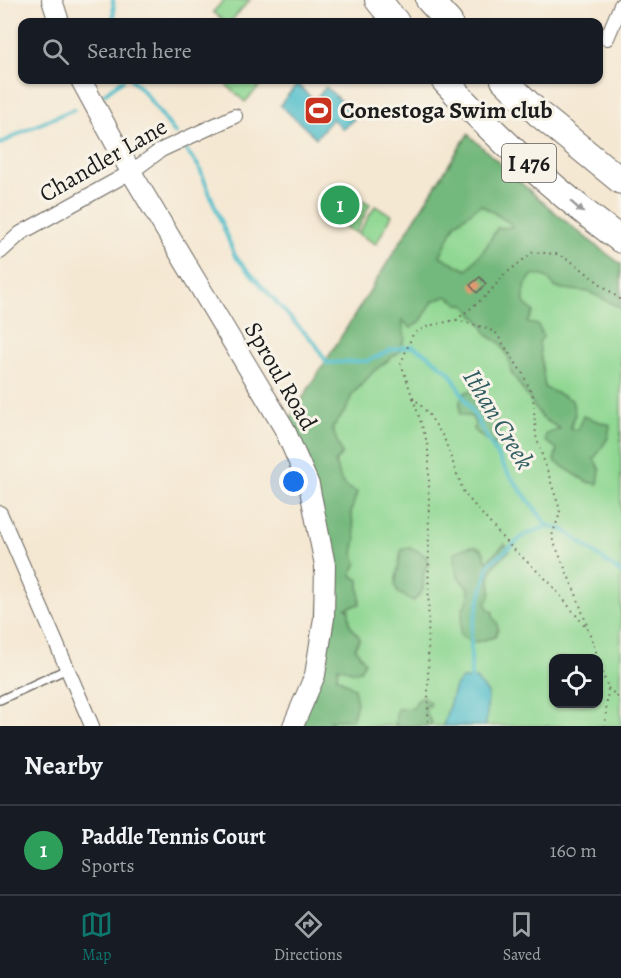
<!DOCTYPE html>
<style>
:root{--surface:#171b24;--page:#20242c;--text:#f1f3f6;--muted:#9ea1a6;--line:#363941;--accent:#0f766e}
body{margin:0;font-family:Alegreya,serif;background:var(--page);color:var(--text)}
.controls{position:absolute;right:18px;bottom:18px;display:grid;overflow:hidden;border-radius:12px;box-shadow:0 2px 4px #0004}
.controls button{width:54px;height:54px;display:grid;place-items:center;padding:0;border:0;border-bottom:2px solid var(--line);background:var(--surface);color:var(--text);font:30px sans-serif}
.you{position:absolute;left:294px;top:482px;width:21px;height:21px;margin:-15px;border:4px solid #fff;border-radius:50%;background:#1a73e8;box-shadow:0 0 0 9px #1a73e833}
.badge{display:grid;place-items:center;width:39px;height:39px;border-radius:50%;background:var(--accent);color:#fff;font-size:20px;font-weight:700}
.pin{position:absolute;translate:-50% -50%;border:3px solid #fff;box-shadow:0 2px 6px #0006}
.list{margin:0;padding:0;list-style:none}
h2{display:flex;justify-content:space-between;align-items:center;height:78px;margin:0;padding:0 24px;font-size:26px}
h2 small{font-size:20px;font-weight:400;color:var(--muted)}
.list li{display:grid;grid-template-columns:39px 1fr auto;gap:18px;align-items:center;box-sizing:border-box;height:90px;padding:0 24px;border-top:2px solid var(--line)}
.list b{display:block;font-size:22px;white-space:nowrap}
.list p{margin:0;font-size:20px;white-space:nowrap;color:var(--muted)}
.list em{font-size:20px;font-style:normal;color:var(--muted)}
.icon{flex:none;width:33px;height:33px;fill:none;stroke:currentColor;stroke-width:2;stroke-linecap:round;stroke-linejoin:round}
.map{position:relative;flex:none;width:621px;height:726px;overflow:hidden}
.search{position:absolute;background:var(--surface);box-shadow:0 2px 4px #0004;left:18px;right:18px;top:18px;height:66px;display:flex;align-items:center;gap:15px;box-sizing:border-box;padding:0 21px;border-radius:12px;color:var(--muted);font-size:22px}
.sheet{height:168px;background:var(--surface)}
nav{display:flex;justify-content:space-around;align-items:center;box-sizing:border-box;height:84px;border-top:2px solid var(--line);background:var(--surface);font-size:16px;color:var(--muted)}
nav a{display:grid;justify-items:center;gap:3px}
nav .on{color:var(--accent)}
.map>svg:first-child{display:block}
</style>
<div class="map">
<svg width="621" height="726" viewBox="0 0 621 726">
<rect width="100%" height="100%" fill="#f7f3e8"/>
<filter id="ink" filterUnits="userSpaceOnUse"><feTurbulence type="fractalNoise" baseFrequency=".0167" numOctaves="2"/><feDisplacementMap in="SourceGraphic" scale="12" xChannelSelector="R" yChannelSelector="G"/><feConvolveMatrix kernelMatrix="1 2 1 2 8 2 1 2 1" color-interpolation-filters="sRGB"/></filter>
<filter id="wash" filterUnits="userSpaceOnUse"><feTurbulence type="fractalNoise" baseFrequency=".008" numOctaves="4" result="noise"/><feDisplacementMap in="SourceGraphic" scale="24" xChannelSelector="R" yChannelSelector="G"/><feGaussianBlur stdDeviation="1.35" result="paint"/><feColorMatrix in="noise" values="0 0 0 0 0 0 0 0 0 0 0 0 0 0 0 0 0 1.4 0 .05"/><feComposite in="paint" operator="in"/></filter>
<g filter="url(#wash)">
<rect width="100%" height="100%" fill="#f5e8d3"/>
<!-- green -->
<g fill="#8fd792" stroke="#567a57" stroke-width="1.5" fill-rule="evenodd">
<polygon points="224,0 250,0 230,22 225,22 213,12"/>
<polygon points="221,80 250,80 259,87 245,102"/>
<path d="M468 134 482 173 621 273V726H293L315 674 325 565 284 428ZM554 658H598V704H554Z"/>
<polygon points="340,188 355,194 338,223 324,216"/>
<polygon points="357,197 370,204 356,233 341,225"/>
<polygon points="375,206 392,215 376,244 358,234"/>
</g>
<!-- forest -->
<g fill="#73b87c" stroke="#486a4c" stroke-width="1.5" fill-rule="evenodd">
<path d="M468 134C517 180 566 225 621 264V308L589 292 556 288 546 277 534 274C524 283 524 290 524 303L534 312 527 323 538 325 543 337 539 342 545 388 572 400 575 414 570 429 578 430 583 416 610 425 608 438 594 459 600 470 598 484 587 482 554 461 557 449 545 441 546 434 560 429 542 418 511 372 509 358 500 343 487 335 482 324 464 304H459L447 296 433 301 421 321 411 328 402 320 405 338 399 352 374 371 352 395 346 410 332 428 342 454 335 462C340 478 340 486 357 492L351 512 356 539 353 553 357 563 351 575 359 580 360 604 346 608 349 610 350 625 360 638 355 648 365 662 360 670 354 672 338 667 337 677 354 688 357 703 352 720H330L335 726H293L315 674 325 565 284 428ZM481 205 510 223 512 227 497 228 486 247 467 270 440 256 456 223Z"/>
<polygon points="477,390 483,392 486,406 501,427 497,437 500,445 498,446 487,441 474,430 475,424 472,417 460,414 460,400 466,392"/>
<path d="M505 544 509 551 496 563 489 575C491 586 493 595 486 603L488 609 493 612V618L497 622 498 629 495 637C477 641 476 647 460 635L463 608 469 598V588C457 581 454 567 454 553 462 549 475 541 483 551 485 554 485 558 487 561Z"/>
<path d="M405 548C416 548 426 553 429 564L424 570 423 590 414 601 398 593 395 585 401 551Z"/>
<polygon points="423,696 425,700 430,702 430,706 425,706 426,714 432,722 430,726 395,726 397,709 413,708 417,701"/>
</g>
<!-- water -->
<g fill="#51beca" stroke="#366d73" stroke-width="1.5">
<polygon points="297,84 314,100 326,87 357,116 343,129 332,119 316,138 280,105"/>
<polygon points="462,679 476,679 488,693 486,726 443,726 455,686"/>
</g>
<g fill="none" stroke-linecap="round" stroke-linejoin="round">
<!-- stream -->
<g stroke="#51beca" stroke-width="4">
<polyline points="113,0 114,22"/>
<polyline points="132,80 145,93 175,133"/>
<polyline points="104,94 123,80"/>
<polyline points="0,144 24,131 74,109"/>
<polyline points="186,150 199,167 235,256 294,322 315,343 327,363 368,361 391,350 412,346 428,355 450,373 507,472 548,526 564,530 621,573"/>
<polyline points="471,683 471,632 489,564 525,535 548,526"/>
</g>
</g>
<g id="blocks">
<!-- building -->
<polygon fill="#e59871" points="480,277 486,284 477,293 470,285"/>
</g>
</g>
<g filter="url(#ink)">
<use href="#blocks" fill-opacity="0" stroke="#68635c" stroke-width="1.5"/>
<g fill="none" stroke-linecap="round" stroke-linejoin="round">
<defs>
<polyline id="lane" points="0,700 67,669"/>
<g id="street">
<polyline points="607,38 621,5"/>
<polyline points="0,252 21,233 131,172 161,150 235,116"/>
<polyline points="0,513 92,726"/>
</g>
<g id="secondary">
<polyline points="52,0 59,22"/>
<polyline points="81,80 131,172 284,428 309,485 325,565 324,618 315,675 293,726"/>
</g>
<g id="highway">
<polyline points="378,0 396,22"/>
<polyline points="429,0 449,22"/>
<path d="M444 80C497 138 557 193 621 240"/>
<polyline points="504,80 539,114 621,181"/>
</g>
</defs>
<!-- lane casing -->
<use href="#lane" stroke="#68635c" stroke-width="10"/>
<!-- street casing -->
<use href="#street" stroke="#68635c" stroke-width="16"/>
<!-- secondary casing -->
<use href="#secondary" stroke="#68635c" stroke-width="22"/>
<!-- highway casing -->
<use href="#highway" stroke="#68635c" stroke-width="28"/>
<!-- path -->
<g stroke="#68635c" stroke-width="2" stroke-dasharray="1.5 4.5" stroke-linecap="butt">
<path d="M456 320 486 328 496 333 523 374 533 396 536 436 560 510C559 521 553 528 552 538L576 594 588 628"/>
<polyline points="413,398 427,442 429,459 428,726"/>
<polyline points="598,658 589,631 550,583 506,542 464,493 444,438 428,413 412,396 401,363 413,334 428,326 456,320 487,295 504,275 533,252 556,254 574,263 621,300"/>
<polyline points="598,661 608,688 605,726"/>
<polyline points="608,688 621,700"/>
</g>
<!-- lane -->
<use href="#lane" stroke="#fff" stroke-width="7"/>
<!-- street -->
<use href="#street" stroke="#fff" stroke-width="14"/>
<!-- secondary -->
<use href="#secondary" stroke="#fff" stroke-width="20"/>
<!-- highway -->
<use href="#highway" stroke="#fff" stroke-width="26"/>
</g>
<!-- one-way arrows -->
<defs><path id="oneway-solid" d="M-6-.8H1V-3.2L6.5 0L1 3.2V.8H-6Z" transform="scale(1.5)"/></defs>
<use fill="#999" href="#oneway-solid" transform="translate(577 207) rotate(41)"/>
</g>
<!-- icons -->
<defs>
<symbol id="stadium-square" viewBox="-11 -11 22 22"><rect x="-9" y="-9" width="18" height="18" rx="4" fill="#c8321e" stroke="#f7f3e8"/><path d="M0-5a6.5 5 0 1 0 0 10a6.5 5 0 1 0 0-10ZM-3.5-1.8h7v3.6h-7Z" fill="#fff"/></symbol>
</defs>
<g fill-rule="evenodd">
<use href="#stadium-square" x="302" y="94" width="33" height="33"/>
</g>
<g text-anchor="middle" stroke-width="6" stroke-linejoin="round" paint-order="stroke">
<!-- shield labels -->
<rect fill="#f7f3e8" stroke="#5e5c59" stroke-width="1.5" x="502" y="144" width="54" height="38" rx="4.5"/>
<g font-size="22" font-weight="bold" fill="#1c1c1c">
<text x="529" y="171">I 476</text>
</g>
<!-- poi labels -->
<g font-size="24" font-weight="bold" fill="#1c1c1c" stroke="#f7f3e8" text-anchor="start">
<text x="340" y="118">Conestoga Swim club</text>
</g>
<!-- street labels -->
<g font-size="24" fill="#1c1c1c" stroke="#f7f3e8">
<text transform="translate(103 160) rotate(-30)" y="8">Chandler Lane</text>
<text transform="translate(281 376) rotate(60)" y="8">Sproul Road</text>
</g>
<!-- water labels -->
<g font-size="26" font-style="italic" fill="#315d62" stroke="#f7f3e8">
<text transform="translate(499 419) rotate(59)" y="9">Ithan Creek</text>
</g>
</g>
</svg>
<div class="controls">
<button><svg class="icon" aria-label="locate" viewBox="0 0 24 24"><circle cx="12" cy="12" r="6"/><path d="M12 2v4M12 18v4M2 12h4M18 12h4"/></svg></button>
</div>
<div class="you"></div>
<div class="pin badge" style="left:340px;top:205px;background:#2e9e5b">1</div>
<div class="search"><svg class="icon" aria-label="search" viewBox="0 0 24 24"><circle cx="10" cy="10" r="6"/><path d="M15 15l6 6"/></svg>Search here</div>
</div>
<section class="sheet">
<h2>Nearby<small></small></h2>
<ul class="list">
<li><span class="badge" style="background:#2e9e5b">1</span><div><b>Paddle Tennis Court</b><p>Sports</p></div><em>160 m</em></li>
</ul>
</section>
<nav>
<a class="on"><svg class="icon" aria-label="map" viewBox="0 0 24 24"><path d="M3 6l6-2 6 2 6-2v14l-6 2-6-2-6 2zM9 4v14M15 6v14"/></svg>Map</a>
<a><svg class="icon" aria-label="directions" viewBox="0 0 24 24"><path d="M12 3l9 9-9 9-9-9zM9 14v-3h6M13 9l2 2-2 2"/></svg>Directions</a>
<a><svg class="icon" aria-label="saved" viewBox="0 0 24 24"><path d="M7 4h10v16l-5-4-5 4z"/></svg>Saved</a>
</nav>
